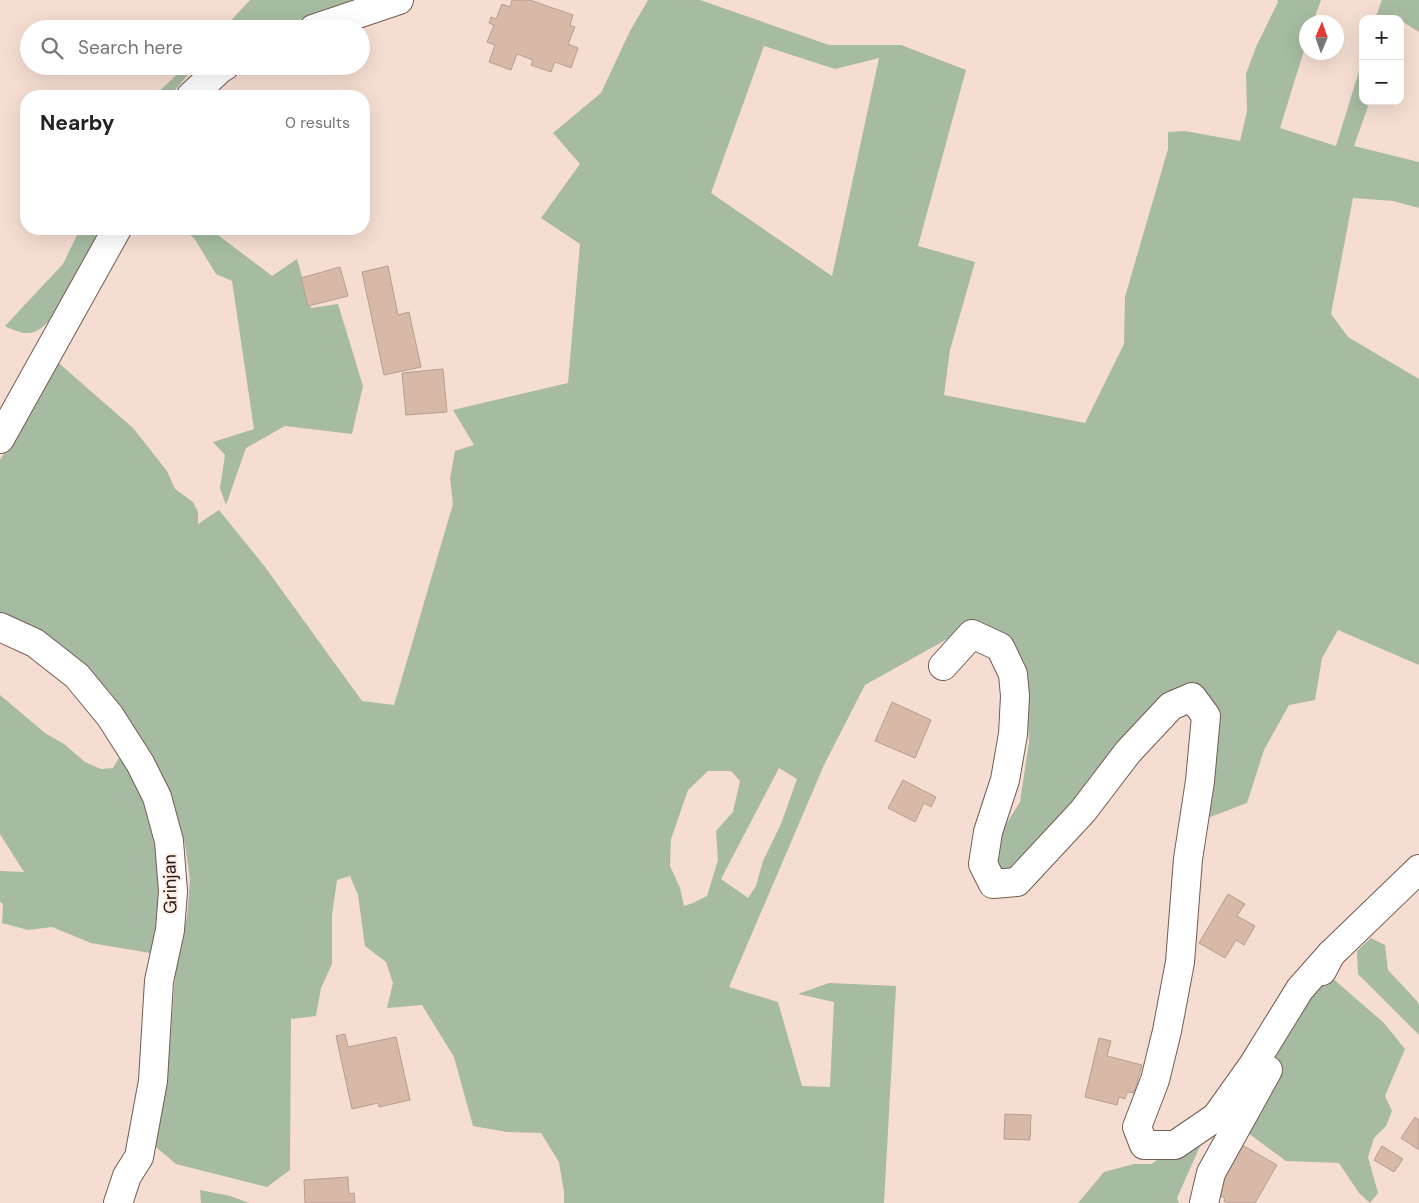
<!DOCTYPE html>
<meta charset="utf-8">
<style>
:root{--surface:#fff;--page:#f2f2f2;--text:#222;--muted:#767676;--line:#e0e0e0}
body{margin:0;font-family:"DM Sans",sans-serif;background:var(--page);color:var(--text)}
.controls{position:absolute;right:15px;top:15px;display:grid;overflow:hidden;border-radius:10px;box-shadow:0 5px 20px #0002}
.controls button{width:45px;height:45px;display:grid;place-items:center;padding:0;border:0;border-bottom:1px solid var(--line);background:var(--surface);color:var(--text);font:25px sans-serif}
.compass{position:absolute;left:1299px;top:15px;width:45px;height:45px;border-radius:50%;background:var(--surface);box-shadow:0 5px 20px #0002;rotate:2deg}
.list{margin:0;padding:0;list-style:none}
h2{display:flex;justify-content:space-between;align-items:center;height:65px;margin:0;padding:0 20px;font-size:21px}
h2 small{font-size:16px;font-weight:400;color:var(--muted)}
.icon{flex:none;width:28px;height:28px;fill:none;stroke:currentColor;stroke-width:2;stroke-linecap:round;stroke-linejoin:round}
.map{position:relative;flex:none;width:1419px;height:1203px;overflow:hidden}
.search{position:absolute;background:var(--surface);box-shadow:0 5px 20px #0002;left:20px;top:20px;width:350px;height:55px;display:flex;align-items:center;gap:12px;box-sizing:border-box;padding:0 18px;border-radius:28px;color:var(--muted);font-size:19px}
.panel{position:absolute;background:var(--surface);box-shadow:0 5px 20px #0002;left:20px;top:90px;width:350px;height:145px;border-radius:20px}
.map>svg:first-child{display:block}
</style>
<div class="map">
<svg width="1419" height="1203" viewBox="0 0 1419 1203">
<rect width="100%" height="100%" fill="#f5ddd1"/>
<!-- green -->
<g fill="#a7bba2" fill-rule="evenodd">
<polygon points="250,0 362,0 270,29 223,29"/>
<path d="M648 0H700L829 45H901L966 70 918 246 975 262 950 350 944 395 1085 423 1124 344 1125 297 1168 149V132L1185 131 1240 141 1247 111 1246 74 1256 47 1278 2 1277 0H1321L1313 22H1306V44L1280 128 1336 146 1363 58V101H1370L1354 146 1419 162V208L1393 201 1353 198 1331 314 1348 337 1419 379V665L1338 630 1322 658 1315 700 1289 705 1264 750 1247 803 1205 819 1197 690 1168 691 1034 848 1009 874 995 870 991 848 1020 802 1029 742 1026 677 965 629 865 685 824 765 729 987 778 1002 802 1086 830 1087 834 1002 798 994 829 983 896 986 884 1203H564V1192L559 1162 541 1133 507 1132 473 1126 454 1057 422 1005 387 1008 393 983 386 962 365 946 358 895 350 876 337 880 332 915V964L321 988 316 1016 291 1019 290 1170 267 1187 176 1164 156 1147 159 1110 169 1055 176 963 187 917 190 879 185 844 175 808 153 760 0 618V460L20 428 53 358 133 428 167 471 175 489 193 502 198 512V524L219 510 265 567 362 701 394 705 453 504 450 478 455 451 474 445 453 410 568 383 580 244 541 218 580 164 553 133 601 93 630 31ZM764 46 835 69 879 58 832 276 711 193ZM779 768 797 779 781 824 763 861 756 886 748 898 721 879ZM708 771H731L740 781 733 812 716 831 718 860 707 896 693 903 684 906 680 888 670 866 671 839 688 790Z"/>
<polygon points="1382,0 1419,0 1419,32 1400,20 1400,19 1375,19"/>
<polygon points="186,66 195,66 170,96 154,96"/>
<path d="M80 229H101L54 315C38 335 28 338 5 326L63 264Z"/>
<polygon points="182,229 210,229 272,276 297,259 311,308 338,304 363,386 352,434 285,426 246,448 226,505 220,488 225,455 213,442 254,429 232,281 216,274 194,238"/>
<polygon points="0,695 45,733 64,744 85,762 101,769 113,768 123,751 161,843 162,899 156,954 91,943 52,927 28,930 2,923 3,904 0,902 0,871 24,872 0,834"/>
<polygon points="1371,938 1385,945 1388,970 1417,1001 1419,1005 1419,1035 1358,974 1357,951"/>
<polygon points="1331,977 1384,1023 1405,1049 1385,1096 1392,1111 1386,1126 1374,1138 1368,1157 1378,1193 1370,1203 1359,1193 1339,1163 1286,1161 1237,1125 1261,1076 1312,987"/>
<polygon points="1208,1128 1177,1198 1179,1203 1078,1203 1104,1172 1134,1164 1151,1164"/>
<polygon points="200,1190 230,1196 249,1203 201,1203"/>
</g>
<!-- building -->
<g fill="#d8b8a7" stroke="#b49e92">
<polygon points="512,0 530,0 573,15 570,25 575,27 568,44 578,48 571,68 555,62 551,72 531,65 533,60 517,54 511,70 489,62 495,45 487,42 494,25 489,23 491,17 496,19 502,4 510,7"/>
<polygon points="388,266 398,315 409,312 421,367 384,375 362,272"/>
<polygon points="340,267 348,296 308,306 301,278"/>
<polygon points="443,369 447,412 406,415 402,373"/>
<polygon points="892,702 931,720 915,758 875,741"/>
<polygon points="903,780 936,797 931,807 924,803 915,822 888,808"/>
<polygon points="1228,894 1245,904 1237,916 1255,926 1244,945 1236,940 1225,958 1199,943"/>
<polygon points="345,1034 348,1047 396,1037 410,1100 379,1107 378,1103 352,1109 336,1036"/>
<polygon points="1099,1038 1111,1041 1107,1056 1142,1065 1134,1093 1127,1092 1125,1099 1119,1097 1117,1105 1085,1097"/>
<polygon points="1005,1114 1031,1115 1030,1140 1004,1139"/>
<polygon points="1415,1117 1419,1120 1419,1150 1401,1138"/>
<polygon points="1237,1142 1277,1165 1255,1203 1227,1203 1224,1201 1225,1198 1210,1191"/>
<polygon points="1382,1146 1403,1159 1394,1172 1374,1160"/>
<polygon points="348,1177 349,1194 354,1193 355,1203 305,1203 304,1180"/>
</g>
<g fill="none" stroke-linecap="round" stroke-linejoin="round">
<defs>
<g id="minor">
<polyline points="313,29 399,0"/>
<polyline points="191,96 220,69 225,66"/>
<polyline points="0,439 117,229"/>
<polyline points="0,627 35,643 77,676 110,716 140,763 157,797 169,841 173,891 170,930 159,981 153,1081 139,1157 127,1176 118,1203"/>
<polyline points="943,666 972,634 1000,647 1013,674 1015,696 1013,734 1005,780 988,832 983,864 993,884 1017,882 1083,811 1128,752 1171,706 1192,697 1206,716 1200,781 1188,859 1180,962 1167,1031 1155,1080 1137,1127 1144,1145 1175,1145 1216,1117 1253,1065 1300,989 1331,954"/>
<polyline points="1322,971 1331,954 1419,869"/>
<polyline points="1204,1203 1211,1173 1268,1070"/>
</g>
</defs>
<!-- minor casing -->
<use href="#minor" stroke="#715d52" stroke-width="30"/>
<!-- minor -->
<use href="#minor" stroke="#fff" stroke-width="28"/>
</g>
<g text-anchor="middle" stroke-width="4" stroke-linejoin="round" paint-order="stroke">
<!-- street labels -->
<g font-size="18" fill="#201814" stroke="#ffece2">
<text transform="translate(170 884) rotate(-91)" y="6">Grinjan</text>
</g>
</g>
</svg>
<div class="controls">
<button>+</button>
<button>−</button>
</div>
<svg class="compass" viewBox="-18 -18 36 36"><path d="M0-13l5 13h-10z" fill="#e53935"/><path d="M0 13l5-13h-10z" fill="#767676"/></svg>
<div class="search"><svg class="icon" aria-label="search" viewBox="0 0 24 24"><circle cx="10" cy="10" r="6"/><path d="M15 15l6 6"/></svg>Search here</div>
<section class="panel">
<h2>Nearby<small>0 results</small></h2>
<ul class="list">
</ul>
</section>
</div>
